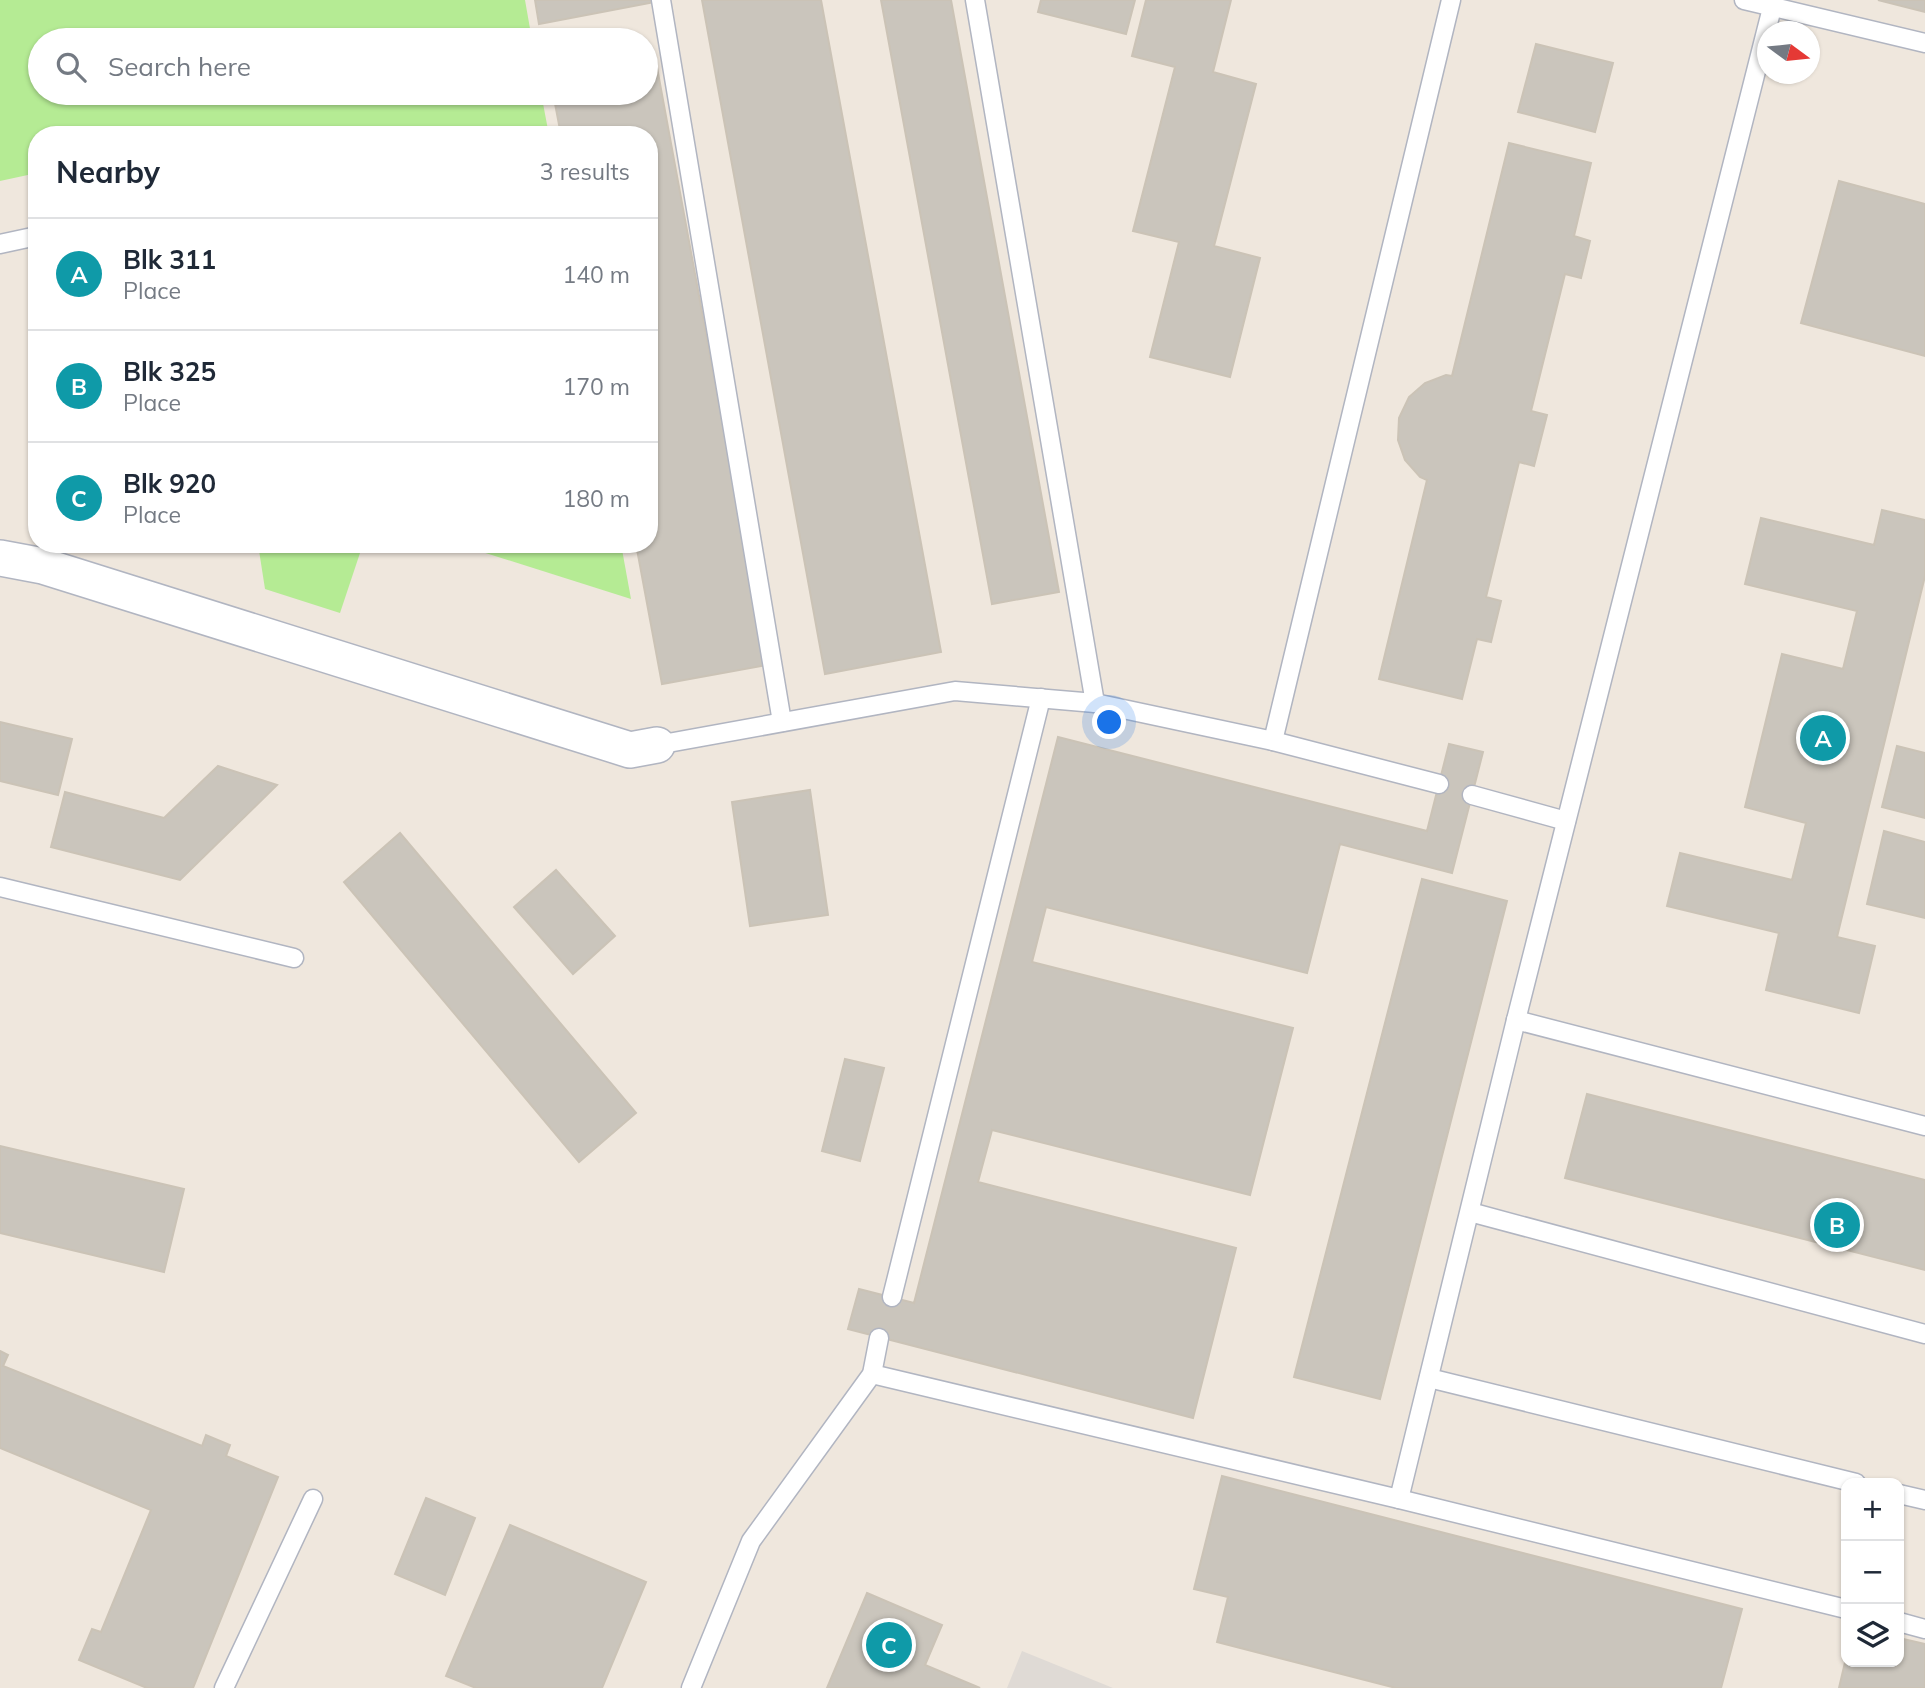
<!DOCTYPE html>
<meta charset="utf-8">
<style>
:root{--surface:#fff;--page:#f6f6f7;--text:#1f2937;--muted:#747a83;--line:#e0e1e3;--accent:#3b66ff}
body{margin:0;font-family:Mulish,sans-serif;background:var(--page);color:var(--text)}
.controls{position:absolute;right:21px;bottom:21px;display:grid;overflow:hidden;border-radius:14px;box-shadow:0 2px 5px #0004}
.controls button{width:63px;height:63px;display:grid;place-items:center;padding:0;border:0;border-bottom:2px solid var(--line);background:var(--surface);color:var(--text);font:35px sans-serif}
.compass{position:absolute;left:1757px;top:21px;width:63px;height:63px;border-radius:50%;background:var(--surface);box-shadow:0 2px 5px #0004;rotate:105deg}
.you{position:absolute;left:1110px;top:723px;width:24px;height:24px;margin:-18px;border:5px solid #fff;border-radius:50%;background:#1a73e8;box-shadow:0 0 0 10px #1a73e833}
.badge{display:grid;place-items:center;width:46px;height:46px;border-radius:50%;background:var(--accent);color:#fff;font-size:23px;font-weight:700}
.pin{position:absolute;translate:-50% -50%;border:4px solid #fff;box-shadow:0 2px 7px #0006}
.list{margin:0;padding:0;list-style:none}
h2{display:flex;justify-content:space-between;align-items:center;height:91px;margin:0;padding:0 28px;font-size:30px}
h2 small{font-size:23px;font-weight:400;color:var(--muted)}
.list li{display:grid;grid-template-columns:46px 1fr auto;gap:21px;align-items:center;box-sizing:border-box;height:112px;padding:0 28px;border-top:2px solid var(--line)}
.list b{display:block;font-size:26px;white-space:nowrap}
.list p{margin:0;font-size:23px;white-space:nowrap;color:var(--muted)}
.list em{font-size:23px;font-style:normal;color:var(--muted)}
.icon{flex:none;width:38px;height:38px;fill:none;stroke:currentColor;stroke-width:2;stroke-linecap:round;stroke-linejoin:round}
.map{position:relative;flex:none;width:1925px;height:1688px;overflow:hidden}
.search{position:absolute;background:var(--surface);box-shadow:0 2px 5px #0004;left:28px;top:28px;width:630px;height:77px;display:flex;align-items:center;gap:18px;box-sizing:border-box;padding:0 24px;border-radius:38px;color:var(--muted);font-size:26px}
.panel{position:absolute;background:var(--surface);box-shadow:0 2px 5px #0004;left:28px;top:126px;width:630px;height:427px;border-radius:28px}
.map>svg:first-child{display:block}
</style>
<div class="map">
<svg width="1925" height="1688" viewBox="0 0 1925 1688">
<rect width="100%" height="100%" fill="#efe7dd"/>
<!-- green -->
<g fill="#b5eb94">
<polygon points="0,0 525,0 532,40 40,40 40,93 541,93 549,135 37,135 37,173 0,181"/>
<polygon points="258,544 363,544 340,613 265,589"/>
<polygon points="457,544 621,544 631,599"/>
</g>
<!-- plaza -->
<polygon fill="#dfdad5" points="1022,1651 1113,1688 1007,1688"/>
<!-- building -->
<g fill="#cac5bc" stroke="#cbc3b6" stroke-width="2">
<polygon points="535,0 655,0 655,2 539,24"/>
<polygon points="702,0 821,0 941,652 825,674"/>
<polygon points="881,0 951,0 1059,592 992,604"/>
<polygon points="1041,0 1135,0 1126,34 1038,12"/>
<polygon points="1146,0 1231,0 1213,72 1256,84 1214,246 1260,258 1230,377 1150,357 1179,242 1133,231 1175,67 1132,56"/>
<polygon points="1878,0 1925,0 1925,12"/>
<polygon points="1536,44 1613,63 1595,132 1518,112"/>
<polygon points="656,62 767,665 662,684 636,544 649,544 649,135 561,135 553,93 646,93 646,64"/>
<polygon points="1509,143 1591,163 1574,236 1590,241 1581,278 1565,274 1531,411 1547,415 1534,466 1519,462 1486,597 1501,601 1491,642 1477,639 1462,699 1379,679 1427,480 1420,477 1405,460 1398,440 1399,418 1409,397 1425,383 1446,375 1452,376"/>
<polygon points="1839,181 1925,204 1925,356 1801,323"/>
<polygon points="1882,510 1925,520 1925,576 1837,937 1875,946 1859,1013 1766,990 1779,933 1667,906 1680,853 1792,880 1806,823 1745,807 1782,654 1843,669 1857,611 1745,584 1761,518 1874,545"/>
<polygon points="0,722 72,739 58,795 0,781"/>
<polygon points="1058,737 1427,831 1449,744 1483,752 1452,873 1340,844 1307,973 1046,907 1032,962 1293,1028 1250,1195 992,1130 978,1182 1236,1248 1193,1418 848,1329 859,1289 914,1303"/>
<polygon points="1897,746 1925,753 1925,818 1882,807"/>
<polygon points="218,766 277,785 180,880 51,847 65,792 164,818"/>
<polygon points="810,790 828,915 750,926 732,802"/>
<polygon points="1884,831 1925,842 1925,918 1867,904"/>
<polygon points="400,833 636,1113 579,1162 344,882"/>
<polygon points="556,870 615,936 573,974 514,907"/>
<polygon points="1422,879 1507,901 1380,1399 1294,1377"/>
<polygon points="845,1059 884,1068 860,1161 822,1151"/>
<polygon points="1587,1094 1925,1180 1925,1270 1565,1178"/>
<polygon points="0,1146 184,1189 164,1272 0,1233"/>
<polygon points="0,1351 8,1355 3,1366 202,1446 206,1435 230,1445 226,1456 278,1477 193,1688 147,1688 79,1660 92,1629 101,1632 151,1510 0,1448"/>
<polygon points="1222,1476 1742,1609 1721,1688 1396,1688 1217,1642 1228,1597 1194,1589"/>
<polygon points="426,1498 475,1518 445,1595 395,1574"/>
<polygon points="510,1525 646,1582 602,1688 476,1688 446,1676"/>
<polygon points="867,1593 942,1625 925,1665 980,1688 827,1688"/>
<polygon points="1899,1638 1925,1644 1925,1688 1839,1688 1846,1658 1846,1662 1899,1662"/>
</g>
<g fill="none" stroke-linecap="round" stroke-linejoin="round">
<defs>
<g id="lane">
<polyline points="661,0 782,722"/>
<polyline points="975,0 1095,703"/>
<polyline points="1744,0 1925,43"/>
<polyline points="0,244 37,236"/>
<polyline points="1273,741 1451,0"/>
<polyline points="657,745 955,691 1095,703 1273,741 1439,784"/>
<polyline points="1472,795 1566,821"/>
<polyline points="0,887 294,958"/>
<polyline points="1516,1020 1925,1126"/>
<polyline points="1470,1212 1925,1334"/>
<polyline points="892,1297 1041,698"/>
<polyline points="872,1374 1399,1499 1846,1609"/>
<polyline points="1429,1378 1856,1483"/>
<polyline points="1899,1494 1925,1500"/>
<polyline points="1399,1499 1516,1020 1774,0"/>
<polyline points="1899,1622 1925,1629"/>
<polyline points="224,1688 313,1499"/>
<polyline points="691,1688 751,1541 872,1374 879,1338"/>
</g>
<polyline id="street" points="0,558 43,566 630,750 657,745"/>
</defs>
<!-- lane casing -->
<use href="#lane" stroke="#b1b5c1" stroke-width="21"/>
<!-- street casing -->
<use href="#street" stroke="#b1b5c1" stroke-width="38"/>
<!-- lane -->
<use href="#lane" stroke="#fff" stroke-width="18"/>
<!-- street -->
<use href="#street" stroke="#fff" stroke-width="35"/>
</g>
</svg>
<div class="controls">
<button>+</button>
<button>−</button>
<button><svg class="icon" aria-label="layers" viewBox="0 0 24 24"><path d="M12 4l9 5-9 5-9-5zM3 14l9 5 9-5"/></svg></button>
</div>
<svg class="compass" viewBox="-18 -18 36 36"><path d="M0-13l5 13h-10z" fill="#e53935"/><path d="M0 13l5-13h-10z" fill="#747a83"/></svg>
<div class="you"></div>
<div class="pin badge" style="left:1823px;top:738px;background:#0f9aa8">A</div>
<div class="pin badge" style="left:1837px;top:1225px;background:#0f9aa8">B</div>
<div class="pin badge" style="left:889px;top:1645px;background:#0f9aa8">C</div>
<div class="search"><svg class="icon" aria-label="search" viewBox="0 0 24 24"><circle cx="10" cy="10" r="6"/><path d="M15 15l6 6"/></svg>Search here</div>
<section class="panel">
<h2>Nearby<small>3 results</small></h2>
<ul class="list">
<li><span class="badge" style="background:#0f9aa8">A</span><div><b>Blk 311</b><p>Place</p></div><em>140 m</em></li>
<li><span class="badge" style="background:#0f9aa8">B</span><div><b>Blk 325</b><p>Place</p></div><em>170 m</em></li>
<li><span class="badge" style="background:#0f9aa8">C</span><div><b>Blk 920</b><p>Place</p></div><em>180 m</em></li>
</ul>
</section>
</div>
